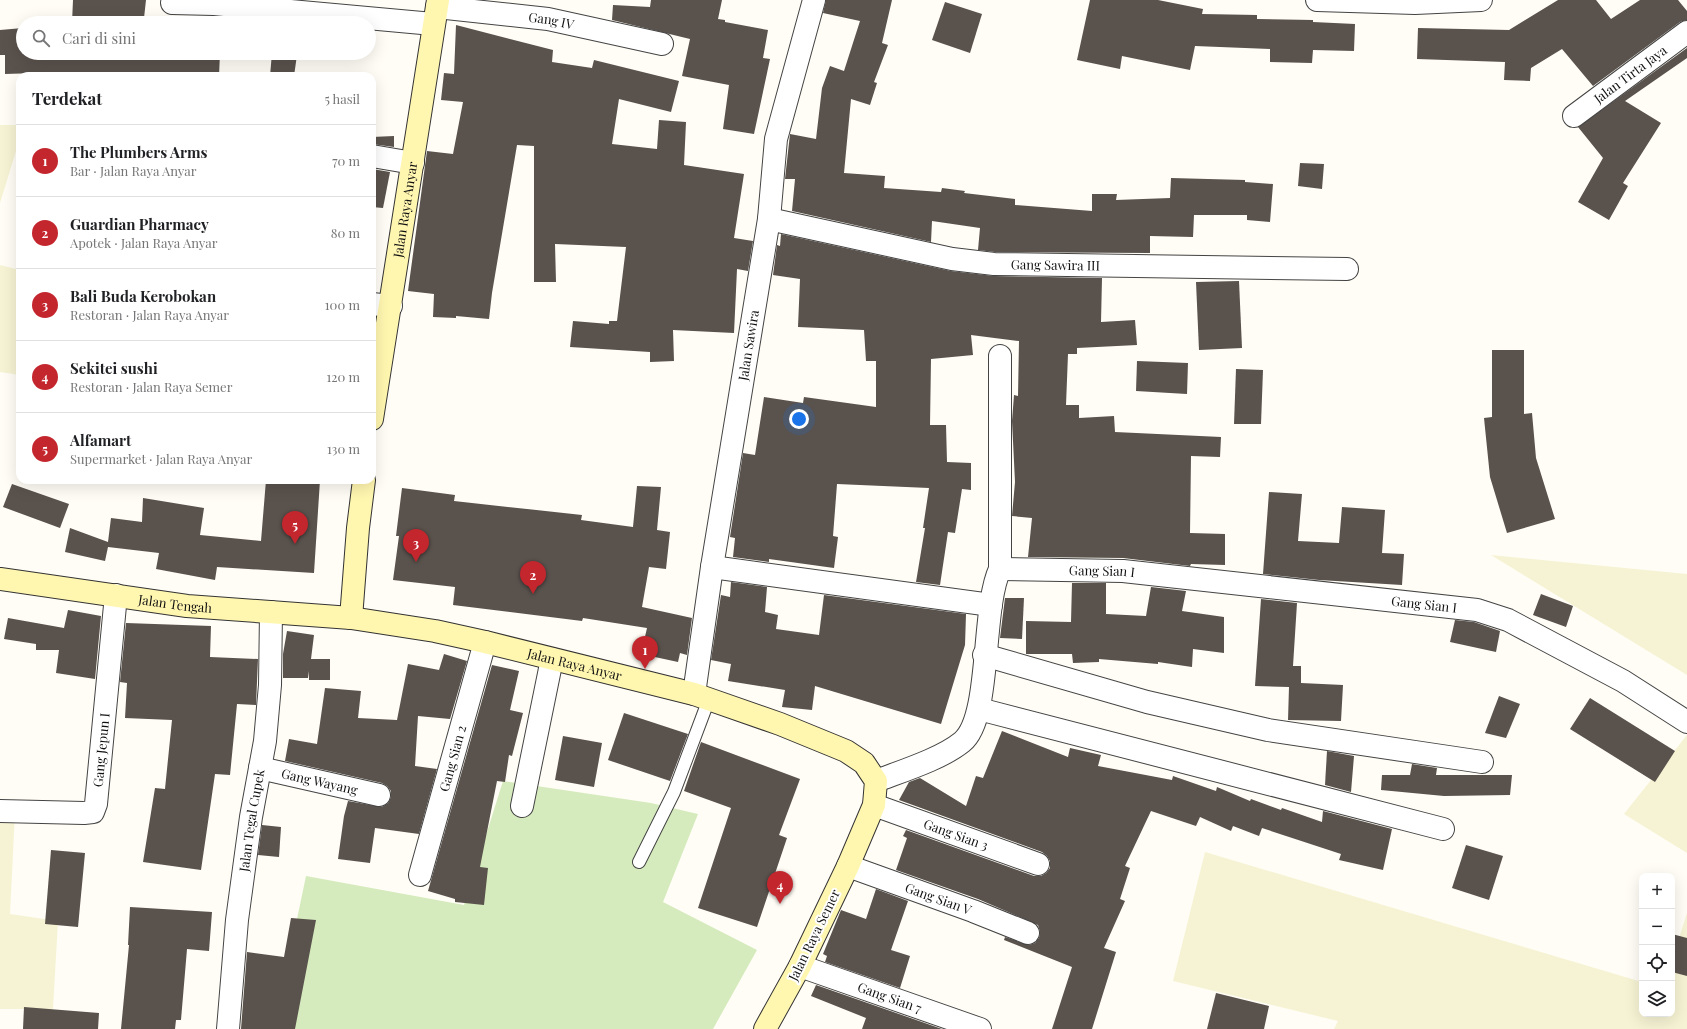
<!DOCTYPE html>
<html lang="id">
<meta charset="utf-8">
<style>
:root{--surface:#fff;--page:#f6f6f6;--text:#202124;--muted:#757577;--line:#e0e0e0;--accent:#c4262e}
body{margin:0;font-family:"Playfair Display",serif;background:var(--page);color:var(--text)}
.controls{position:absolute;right:12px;bottom:12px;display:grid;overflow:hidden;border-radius:8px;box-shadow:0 4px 16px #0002}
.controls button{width:36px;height:36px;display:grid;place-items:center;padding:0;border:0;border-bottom:1px solid var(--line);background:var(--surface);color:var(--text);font:20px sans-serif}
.you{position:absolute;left:799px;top:419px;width:14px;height:14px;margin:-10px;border:3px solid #fff;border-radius:50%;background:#1a73e8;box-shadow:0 0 0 6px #1a73e833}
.badge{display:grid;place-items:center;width:26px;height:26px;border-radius:50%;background:var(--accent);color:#fff;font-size:13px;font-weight:700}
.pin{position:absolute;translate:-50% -33px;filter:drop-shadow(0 1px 2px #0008)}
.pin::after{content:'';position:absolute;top:21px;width:14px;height:12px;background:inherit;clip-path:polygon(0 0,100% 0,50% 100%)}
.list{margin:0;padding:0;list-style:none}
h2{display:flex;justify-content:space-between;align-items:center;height:52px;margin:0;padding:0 16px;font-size:17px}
h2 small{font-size:13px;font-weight:400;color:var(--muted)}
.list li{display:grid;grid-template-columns:26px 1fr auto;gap:12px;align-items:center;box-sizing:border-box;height:72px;padding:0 16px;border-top:1px solid var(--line)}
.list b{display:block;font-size:15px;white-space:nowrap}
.list p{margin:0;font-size:13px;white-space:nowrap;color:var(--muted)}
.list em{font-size:13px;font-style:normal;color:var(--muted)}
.icon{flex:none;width:22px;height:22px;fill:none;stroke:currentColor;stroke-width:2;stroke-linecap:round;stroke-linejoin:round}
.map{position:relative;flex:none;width:1687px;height:1029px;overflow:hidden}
.search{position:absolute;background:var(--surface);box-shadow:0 4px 16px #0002;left:16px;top:16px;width:360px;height:44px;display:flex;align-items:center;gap:10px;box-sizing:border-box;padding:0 14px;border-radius:22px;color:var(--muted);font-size:15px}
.panel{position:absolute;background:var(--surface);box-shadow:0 4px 16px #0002;left:16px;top:72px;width:360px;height:412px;border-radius:12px}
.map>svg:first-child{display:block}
</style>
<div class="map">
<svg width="1687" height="1029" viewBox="0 0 1687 1029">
<rect width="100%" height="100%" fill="#fffdf5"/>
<!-- farmland -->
<g fill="#f6f3d4">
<polygon points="0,125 20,125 20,138 0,203"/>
<polygon points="0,265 20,270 20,375 0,372"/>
<polygon points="1491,555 1687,574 1687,675"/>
<polygon points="1687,735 1687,853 1624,814"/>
<polygon points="0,812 15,813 10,914 58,921 53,1009 0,1009"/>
<polygon points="1205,852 1642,982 1642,1014 1672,1014 1672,961 1687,913 1687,1029 1334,1029 1338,1021 1173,981"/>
</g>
<!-- green -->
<polygon fill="#d5ebbd" points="503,781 651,803 698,814 663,902 757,950 713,1029 274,1029 306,876 464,905"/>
<!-- building -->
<g fill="#5a524d">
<polygon points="73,0 146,0 144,18 188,23 72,23"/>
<polygon points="651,0 722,0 718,19 725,20 725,22 768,30 763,58 770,59 754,134 723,129 729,85 682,76 690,39 612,20 613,5 650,7"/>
<polygon points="826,0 892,0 882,43 888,45 874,82 877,83 870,105 851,99 844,173 885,176 884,188 941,192 942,188 965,191 964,193 1015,199 1015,205 1092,211 1092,194 1117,194 1116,200 1170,198 1171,178 1245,180 1245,182 1273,184 1270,222 1247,220 1247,215 1194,215 1193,237 1150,236 1150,253 995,252 978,250 980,228 932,221 931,242 792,211 795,179 785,179 790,134 816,139 822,88 830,66 844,71 860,21 823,13"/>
<polygon points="1090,0 1158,0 1203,9 1202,14 1257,15 1257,19 1313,20 1313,22 1355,24 1354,51 1313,50 1312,63 1270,62 1270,49 1195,46 1190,70 1122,56 1120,69 1077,60"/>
<polygon points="1558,0 1596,0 1611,19 1640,0 1678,0 1687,11 1687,20 1680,22 1593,86 1562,49 1531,68 1530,81 1504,80 1505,62 1417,59 1418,28 1509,30"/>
<polygon points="945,2 982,14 970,53 932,40"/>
<polygon points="221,17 269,22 269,23 221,23"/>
<polygon points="456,25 553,50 552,62 592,68 594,60 679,81 671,112 619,99 612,144 657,149 659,120 686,122 684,165 744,174 734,238 753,241 748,271 737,269 734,333 673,330 674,361 650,362 650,352 570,347 573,321 609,324 609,321 617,321 626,247 555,244 556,282 534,282 534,146 517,145 492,293 489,319 456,316 456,318 433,317 434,294 408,291 427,151 453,154 463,102 441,100 444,73 454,74"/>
<polygon points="23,28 23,53 220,53 219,76 68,76 69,72 5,74 5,55 0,55 0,30"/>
<polygon points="1687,48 1687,58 1625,101 1661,123 1623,183 1628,186 1609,220 1578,202 1603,158 1578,127"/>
<polygon points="272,53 297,55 294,76 270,76"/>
<polygon points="394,136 394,147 372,144 372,137"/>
<polygon points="1300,163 1324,164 1322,189 1298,186"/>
<polygon points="372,169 390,172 383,208 372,207"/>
<polygon points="781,234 951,271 994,276 1102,278 1101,322 1135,320 1137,345 1077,348 1077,354 1068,354 1066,405 1079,405 1079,418 1114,416 1115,432 1221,437 1220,457 1191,456 1190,533 1225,534 1225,565 1191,564 1190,566 1123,558 1028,557 1032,518 1012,516 1015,482 1012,421 1014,395 1018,396 1019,341 971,335 973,355 931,359 930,425 946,425 947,462 971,463 971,490 962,489 955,533 948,532 940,585 916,582 925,528 923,528 929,488 837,484 833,536 838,537 834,568 769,559 769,562 733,557 735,538 730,537 743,453 755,455 764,397 803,403 804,397 876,407 876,361 866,361 864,330 798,327 800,279 773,275 777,245 780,246"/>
<polygon points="1239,281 1242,348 1199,350 1196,282"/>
<polygon points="1492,350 1524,350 1524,414 1532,413 1536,458 1555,519 1507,533 1490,477 1484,418 1492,417"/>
<polygon points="1137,361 1188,363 1187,394 1136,391"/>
<polygon points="1236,369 1263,370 1261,424 1234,424"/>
<polygon points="266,480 320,480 314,573 217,567 215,580 156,569 159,553 108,547 105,561 65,552 70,528 108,542 111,518 142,522 143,498 204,508 200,535 261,541"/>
<polygon points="12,484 69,504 60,528 3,507"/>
<polygon points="637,486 661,487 657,530 670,532 666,569 649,567 642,607 692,618 687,655 680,653 678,662 641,654 647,628 583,618 582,621 453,605 455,587 393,580 399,536 396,536 402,488 455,495 454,501 582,515 581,520 633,527"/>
<polygon points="1269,492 1302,494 1298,541 1339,543 1342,507 1385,510 1382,553 1404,554 1402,585 1319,580 1263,574"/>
<polygon points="731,582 767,587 765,612 778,615 776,629 819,635 824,595 966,614 965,645 941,724 815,686 812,710 782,707 785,690 728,681 731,664 711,660 721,595 730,597"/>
<polygon points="1072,583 1106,583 1106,614 1146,616 1151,587 1186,591 1182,611 1224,617 1224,653 1193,649 1192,667 1158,662 1158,664 1099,659 1099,662 1073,663 1072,654 1026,654 1026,621 1071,622"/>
<polygon points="1541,594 1573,606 1566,627 1533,615"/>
<polygon points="1005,598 1024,598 1022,639 1000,638"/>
<polygon points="1261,599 1297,603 1293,666 1301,666 1301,683 1343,685 1341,721 1288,720 1289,687 1255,686"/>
<polygon points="68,610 101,616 95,679 56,673 59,650 36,650 36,644 4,639 8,618 64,628"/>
<polygon points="1455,620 1474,622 1500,631 1496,652 1450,642"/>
<polygon points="126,623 211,626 210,657 258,659 256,705 237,704 230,775 215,774 201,870 143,862 155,788 165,789 172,720 125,718 127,683 120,682"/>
<polygon points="287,631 314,635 311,659 330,659 330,680 309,680 309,671 308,678 283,678 283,654"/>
<polygon points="444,654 467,661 450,719 418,716 415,766 437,769 419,834 375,828 370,863 338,859 344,816 348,801 382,807 388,803 391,797 391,791 387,786 382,783 285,761 289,739 317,744 325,688 361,691 358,718 397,720 408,664 439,670"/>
<polygon points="492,665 519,671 510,710 523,713 512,756 509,755 505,782 497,781 480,867 488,868 484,905 455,902 455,899 428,891"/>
<polygon points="1499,696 1520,704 1506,738 1485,733"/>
<polygon points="1590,698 1675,751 1655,782 1570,729"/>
<polygon points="624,713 688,734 670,781 608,760"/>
<polygon points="1002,731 1068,757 1070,748 1101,755 1098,766 1172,780 1173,776 1216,791 1217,787 1250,801 1251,799 1281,810 1282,808 1322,822 1323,811 1392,829 1383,870 1339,860 1341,854 1262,828 1259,836 1233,826 1231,831 1200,817 1196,826 1151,811 1125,866 1130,868 1120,899 1125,901 1104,948 1116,952 1092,1029 1052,1029 1072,967 1004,940 1005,937 1029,945 1035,943 1039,938 1040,932 1038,925 978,899 896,870 907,838 903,836 906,830 1034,876 1041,876 1046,873 1050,868 1050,861 1047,856 1042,852 899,800 909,782 920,778 966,806 976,776 983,778"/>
<polygon points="563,736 602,743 594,787 555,780"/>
<polygon points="701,742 800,779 779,835 787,838 757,927 698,908 731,808 684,791"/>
<polygon points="1327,751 1354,756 1351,792 1325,785"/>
<polygon points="1412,764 1437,768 1436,775 1512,775 1510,795 1444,796 1381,790 1382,775 1410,775"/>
<polygon points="262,825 281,827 279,857 258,855"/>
<polygon points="1466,845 1503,856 1489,900 1452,888"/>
<polygon points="51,850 85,853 78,927 45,924"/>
<polygon points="876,889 908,901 891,950 910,956 900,988 825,962 827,956 823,954 841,910 866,919"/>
<polygon points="130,907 212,912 209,951 187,949 181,1020 176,1020 175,1029 121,1029 129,945 128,945"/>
<polygon points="291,918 316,920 295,1029 241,1029 247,952 284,957"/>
<polygon points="1672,934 1687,938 1687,976 1672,972"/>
<polygon points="816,985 942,1029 862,1029 866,1018 811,996"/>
<polygon points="1216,993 1269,1006 1264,1029 1207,1029"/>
<polygon points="24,1007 99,1013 98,1029 23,1029"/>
</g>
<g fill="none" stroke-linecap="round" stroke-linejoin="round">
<defs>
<polyline id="lane" points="639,862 674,792 709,699"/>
<g id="street">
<polyline points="1317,0 1415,3 1481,0"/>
<polyline points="172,3 214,4 433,24"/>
<path id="s1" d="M437 7 548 19 662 44"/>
<path id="s2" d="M1574 116 1687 32"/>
<polyline points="372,156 413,163"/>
<path id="s3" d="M769 219 952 259 994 264 1347 269"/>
<polyline points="372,304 391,306"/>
<polyline points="712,567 991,605"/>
<path id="s4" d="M1000 569 1123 571 1477 610 1508 620 1623 681 1687 722"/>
<polyline points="984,655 1147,702 1268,730 1482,762"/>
<path id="s5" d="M694 694 712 567 769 219 776 139 814 0"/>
<polyline points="979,709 1443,829"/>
<path id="s6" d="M260 768 379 795"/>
<path d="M876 781C902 771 941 759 962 742 992 718 981 609 1000 569V356"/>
<path id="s7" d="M874 805 1038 864"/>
<polyline points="522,806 552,659"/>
<path id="s8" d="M0 811 84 813 93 812 96 804 116 595"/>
<path id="s9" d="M848 866 973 911 1028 933"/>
<path id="s10" d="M420 875 485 642"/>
<path id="s11" d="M800 966 980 1029"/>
<path id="s12" d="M228 1029 237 920 251 817 265 741 270 685 271 612"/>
</g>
<g id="secondary">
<path id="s13" d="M372 419 438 0"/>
<path id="s14" d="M0 579 187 606 351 618 435 631 485 642 694 694 780 724 846 751 864 763 876 781 874 805 848 866 800 966 765 1029"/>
<polyline points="351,618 358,528 364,480"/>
</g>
</defs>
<!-- lane casing -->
<use href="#lane" stroke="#444" stroke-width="14"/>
<!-- street casing -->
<use href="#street" stroke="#444" stroke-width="24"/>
<!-- secondary casing -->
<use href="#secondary" stroke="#333" stroke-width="24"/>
<!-- lane -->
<use href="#lane" stroke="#fff" stroke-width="12"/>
<!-- street -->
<use href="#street" stroke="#fff" stroke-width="22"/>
<!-- secondary -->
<use href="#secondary" stroke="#fff6b0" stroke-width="22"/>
</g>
<g text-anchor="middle" stroke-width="4" stroke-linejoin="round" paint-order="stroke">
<!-- street labels -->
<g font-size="13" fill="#111" stroke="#fff">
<text dy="5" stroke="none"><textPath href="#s1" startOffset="115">Gang IV</textPath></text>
<text dy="5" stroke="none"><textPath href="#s2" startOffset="70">Jalan Tirta Jaya</textPath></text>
<text dy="5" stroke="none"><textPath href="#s13" startOffset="212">Jalan Raya Anyar</textPath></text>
<text dy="5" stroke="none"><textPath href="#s3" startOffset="291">Gang Sawira III</textPath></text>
<text dy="5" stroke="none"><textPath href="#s5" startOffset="353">Jalan Sawira</textPath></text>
<text dy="5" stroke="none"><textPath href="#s4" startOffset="102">Gang Sian I</textPath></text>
<text dy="5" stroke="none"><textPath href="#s14" startOffset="177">Jalan Tengah</textPath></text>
<text dy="5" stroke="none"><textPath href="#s4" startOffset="426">Gang Sian I</textPath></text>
<text dy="5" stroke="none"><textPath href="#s14" startOffset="582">Jalan Raya Anyar</textPath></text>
<text dy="5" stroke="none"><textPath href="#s8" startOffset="156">Gang Jepun I</textPath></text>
<text dy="5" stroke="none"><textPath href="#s10" startOffset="121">Gang Sian 2</textPath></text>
<text dy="5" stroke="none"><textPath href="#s6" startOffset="61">Gang Wayang</textPath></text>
<text dy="5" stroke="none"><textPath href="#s12" startOffset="210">Jalan Tegal Cupek</textPath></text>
<text dy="5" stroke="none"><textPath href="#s7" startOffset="87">Gang Sian 3</textPath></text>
<text dy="5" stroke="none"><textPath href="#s9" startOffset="96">Gang Sian V</textPath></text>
<text transform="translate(814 935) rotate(-64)" y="5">Jalan Raya Semer</text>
<text dy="5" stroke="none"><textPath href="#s11" startOffset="95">Gang Sian 7</textPath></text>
</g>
</g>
</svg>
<div class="controls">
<button>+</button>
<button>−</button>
<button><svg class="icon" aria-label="locate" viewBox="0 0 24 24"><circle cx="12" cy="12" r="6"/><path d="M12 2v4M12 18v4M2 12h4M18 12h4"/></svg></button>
<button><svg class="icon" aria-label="layers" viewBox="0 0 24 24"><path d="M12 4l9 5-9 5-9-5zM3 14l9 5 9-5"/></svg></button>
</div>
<div class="you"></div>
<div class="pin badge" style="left:645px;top:669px">1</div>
<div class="pin badge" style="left:533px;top:594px">2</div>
<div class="pin badge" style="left:416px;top:562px">3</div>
<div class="pin badge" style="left:780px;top:904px">4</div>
<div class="pin badge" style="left:295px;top:544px">5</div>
<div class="search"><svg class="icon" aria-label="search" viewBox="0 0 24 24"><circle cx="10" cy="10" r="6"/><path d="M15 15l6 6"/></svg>Cari di sini</div>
<section class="panel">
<h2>Terdekat<small>5 hasil</small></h2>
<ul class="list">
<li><span class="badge">1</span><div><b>The Plumbers Arms</b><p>Bar · Jalan Raya Anyar</p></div><em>70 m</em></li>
<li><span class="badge">2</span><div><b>Guardian Pharmacy</b><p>Apotek · Jalan Raya Anyar</p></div><em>80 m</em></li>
<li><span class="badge">3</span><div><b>Bali Buda Kerobokan</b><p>Restoran · Jalan Raya Anyar</p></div><em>100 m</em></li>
<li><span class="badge">4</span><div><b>Sekitei sushi</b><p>Restoran · Jalan Raya Semer</p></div><em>120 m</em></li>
<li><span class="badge">5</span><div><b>Alfamart</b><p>Supermarket · Jalan Raya Anyar</p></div><em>130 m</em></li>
</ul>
</section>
</div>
